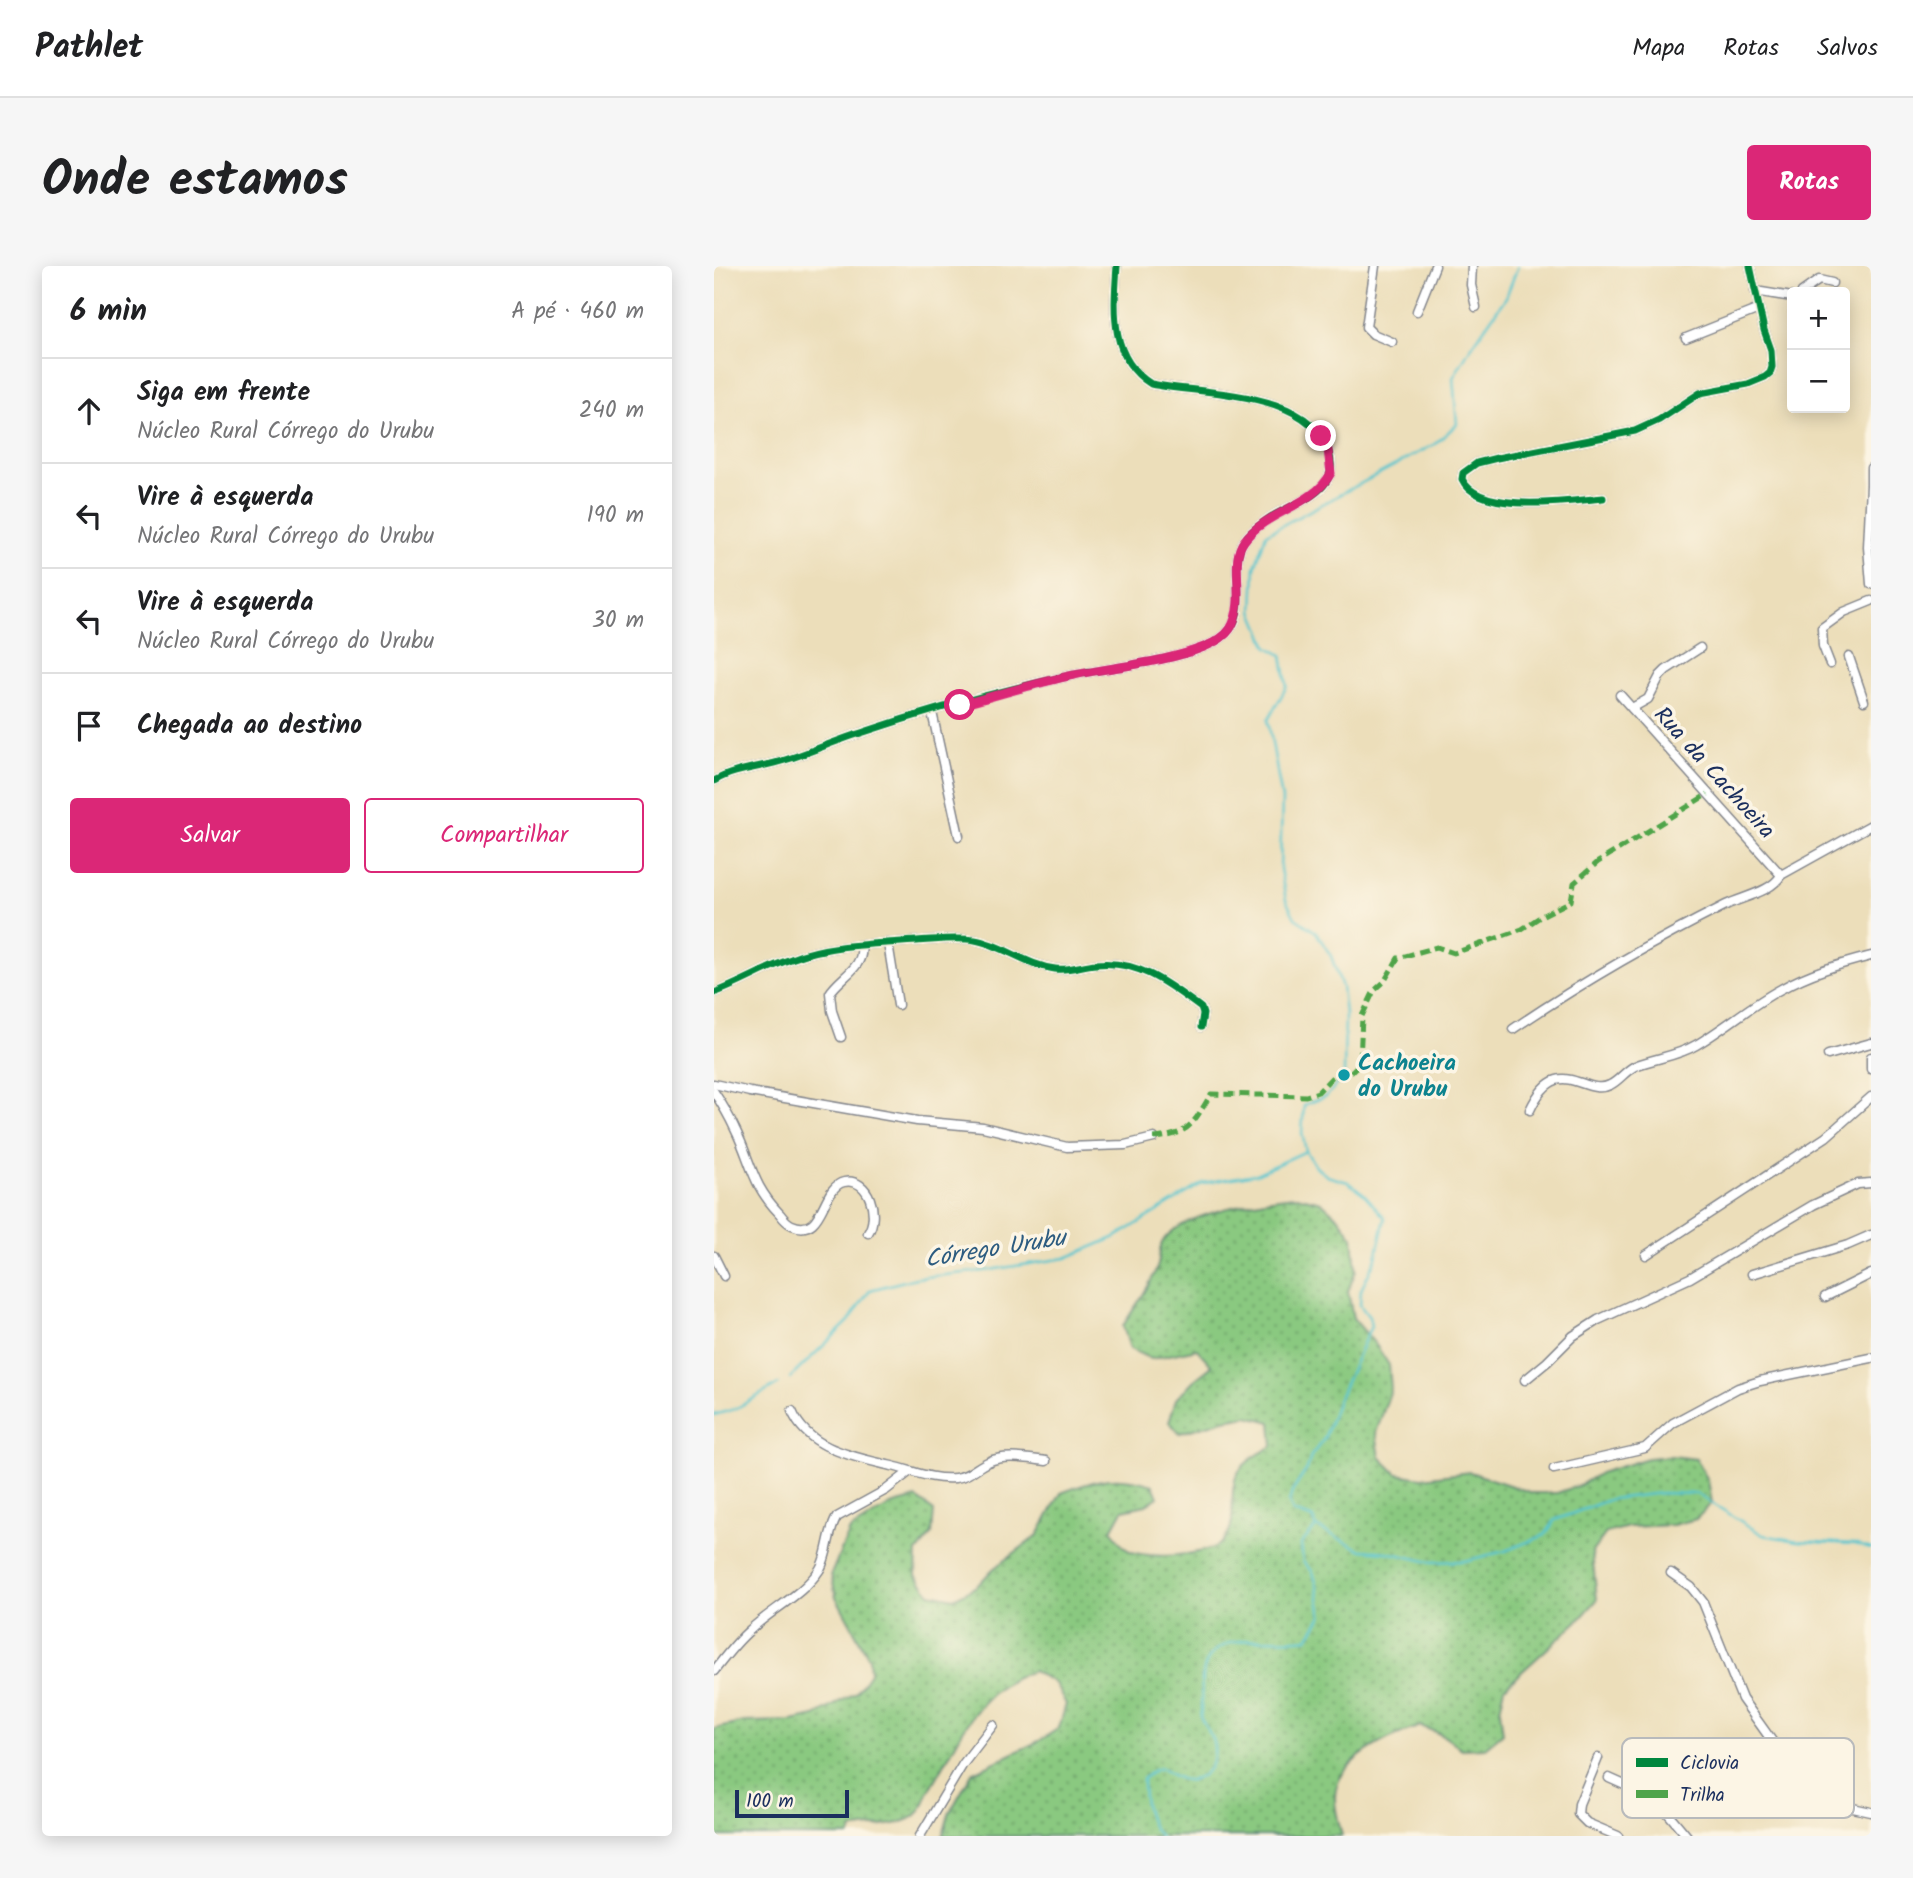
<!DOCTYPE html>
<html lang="pt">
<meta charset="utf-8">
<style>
:root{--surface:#fff;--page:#f6f6f6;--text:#202124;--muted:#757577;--line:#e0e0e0;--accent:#db2777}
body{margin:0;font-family:Kalam,sans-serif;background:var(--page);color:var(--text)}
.controls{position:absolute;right:21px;top:21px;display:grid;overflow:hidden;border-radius:7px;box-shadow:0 4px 18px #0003}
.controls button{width:63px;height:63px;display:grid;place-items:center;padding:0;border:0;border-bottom:2px solid var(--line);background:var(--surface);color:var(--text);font:35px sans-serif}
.scale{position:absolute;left:21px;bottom:18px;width:114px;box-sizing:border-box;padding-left:7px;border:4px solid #1b2f5e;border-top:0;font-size:19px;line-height:24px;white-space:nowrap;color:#1b2f5e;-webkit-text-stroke:5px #fcf5e5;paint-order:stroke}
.stop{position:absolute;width:21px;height:21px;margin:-16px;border:5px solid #db2777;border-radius:50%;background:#fff}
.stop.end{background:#db2777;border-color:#fff;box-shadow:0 2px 7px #0008}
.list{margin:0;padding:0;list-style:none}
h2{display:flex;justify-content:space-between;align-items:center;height:91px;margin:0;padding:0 28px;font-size:30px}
h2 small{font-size:23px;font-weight:400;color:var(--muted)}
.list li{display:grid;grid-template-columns:46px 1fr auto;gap:21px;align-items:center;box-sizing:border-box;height:105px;padding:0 28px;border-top:2px solid var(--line)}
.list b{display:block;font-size:26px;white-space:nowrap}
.list p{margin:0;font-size:23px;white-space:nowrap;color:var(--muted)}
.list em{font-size:23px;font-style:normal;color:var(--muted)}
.actions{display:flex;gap:14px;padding:21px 28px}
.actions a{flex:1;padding:16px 0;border:2px solid var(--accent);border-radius:7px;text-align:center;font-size:24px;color:var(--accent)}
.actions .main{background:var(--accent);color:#fff}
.icon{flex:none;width:38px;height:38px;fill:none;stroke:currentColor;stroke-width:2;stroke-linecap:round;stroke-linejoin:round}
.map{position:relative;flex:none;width:1157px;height:1570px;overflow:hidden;border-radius:7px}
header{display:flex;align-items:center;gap:42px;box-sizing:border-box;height:98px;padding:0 35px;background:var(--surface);border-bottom:2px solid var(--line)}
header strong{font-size:33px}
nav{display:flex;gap:38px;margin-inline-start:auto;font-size:24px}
.intro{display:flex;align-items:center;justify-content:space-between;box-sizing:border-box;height:168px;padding:0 42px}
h1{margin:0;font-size:49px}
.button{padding:18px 32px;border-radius:7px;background:var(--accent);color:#fff;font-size:24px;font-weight:700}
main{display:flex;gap:42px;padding:0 42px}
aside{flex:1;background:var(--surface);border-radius:7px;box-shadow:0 4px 18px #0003}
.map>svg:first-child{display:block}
</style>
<header>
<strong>Pathlet</strong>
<nav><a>Mapa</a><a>Rotas</a><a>Salvos</a></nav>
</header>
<div class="intro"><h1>Onde estamos</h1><a class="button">Rotas</a></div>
<main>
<aside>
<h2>6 min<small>A pé · 460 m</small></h2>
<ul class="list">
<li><svg class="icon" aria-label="ahead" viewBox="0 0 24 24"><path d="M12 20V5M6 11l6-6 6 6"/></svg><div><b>Siga em frente</b><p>Núcleo Rural Córrego do Urubu</p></div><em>240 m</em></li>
<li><svg class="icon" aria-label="left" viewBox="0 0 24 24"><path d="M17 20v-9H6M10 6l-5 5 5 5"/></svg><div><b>Vire à esquerda</b><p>Núcleo Rural Córrego do Urubu</p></div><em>190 m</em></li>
<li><svg class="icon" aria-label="left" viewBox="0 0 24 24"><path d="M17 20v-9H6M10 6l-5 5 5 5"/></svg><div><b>Vire à esquerda</b><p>Núcleo Rural Córrego do Urubu</p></div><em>30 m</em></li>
<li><svg class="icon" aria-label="arrive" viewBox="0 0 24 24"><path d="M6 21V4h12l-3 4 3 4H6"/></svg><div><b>Chegada ao destino</b></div></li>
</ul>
<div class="actions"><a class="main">Salvar</a><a>Compartilhar</a></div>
</aside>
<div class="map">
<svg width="1157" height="1570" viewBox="0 0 1157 1570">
<defs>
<pattern id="grass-dots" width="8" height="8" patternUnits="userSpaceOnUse" patternTransform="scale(1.75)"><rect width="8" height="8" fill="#8ac980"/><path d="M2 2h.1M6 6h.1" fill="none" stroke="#70a46c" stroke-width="1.8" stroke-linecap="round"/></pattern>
</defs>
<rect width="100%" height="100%" fill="#fcf5e5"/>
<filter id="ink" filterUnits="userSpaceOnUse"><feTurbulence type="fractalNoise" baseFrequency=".0143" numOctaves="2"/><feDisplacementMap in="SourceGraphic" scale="14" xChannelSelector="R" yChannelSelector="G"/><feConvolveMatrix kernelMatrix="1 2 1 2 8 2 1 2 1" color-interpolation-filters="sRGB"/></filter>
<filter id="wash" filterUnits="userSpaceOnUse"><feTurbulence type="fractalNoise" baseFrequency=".00686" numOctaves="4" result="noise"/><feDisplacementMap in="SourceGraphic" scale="28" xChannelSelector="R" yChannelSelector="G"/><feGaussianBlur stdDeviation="1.57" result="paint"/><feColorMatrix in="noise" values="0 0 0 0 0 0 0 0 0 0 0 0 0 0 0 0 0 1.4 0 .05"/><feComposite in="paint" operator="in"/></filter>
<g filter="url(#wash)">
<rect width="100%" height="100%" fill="#ecdeba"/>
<!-- grass -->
<path fill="url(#grass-dots)" stroke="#527c6f" stroke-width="2" d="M583 930 607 936 625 952 639 971 642 1004 634 1025 639 1052 662 1079 675 1099 677 1123 662 1167 666 1191 683 1208 708 1212 756 1206 819 1227H843L866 1219 886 1207 934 1192 958 1190 982 1193 994 1214 998 1237 982 1253 959 1259 914 1261 892 1267 878 1286 883 1334 867 1352 791 1421 786 1444 789 1467 771 1482 748 1483 728 1469 707 1460C676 1470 620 1494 621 1533 621 1545 625 1558 628 1570H229L235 1548 258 1507 325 1475 345 1462 352 1438 341 1417 319 1405C257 1426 248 1473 216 1523 212 1530 210 1541 204 1547 192 1561 156 1560 138 1564L136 1570H0V1463L30 1456 78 1455 101 1450 143 1426 156 1407 155 1392 122 1331 117 1308 136 1264 177 1239 202 1232 220 1245 218 1268 203 1286 202 1309 216 1327 240 1332 263 1320 279 1303 324 1269 347 1227C383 1213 402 1207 439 1219L444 1231 432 1239 409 1244 398 1264C402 1270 406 1278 411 1282 425 1295 491 1290 506 1278 527 1261 513 1233 522 1211 528 1196 545 1188 559 1180L557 1156 534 1150 510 1154 466 1167 455 1156 462 1133 479 1115 498 1100 483 1083 437 1093 416 1083 409 1060C421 1040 437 1020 444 999 446 992 445 984 448 977 462 948 552 932 583 930Z"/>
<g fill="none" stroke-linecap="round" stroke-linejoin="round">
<!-- stream -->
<g stroke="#58c5ce" stroke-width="2.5">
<polyline points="76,1112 135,1055 156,1024 202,1012 270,1005 352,992 402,971 489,917 542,908 592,885"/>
<polyline points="0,1149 21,1143 65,1118"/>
<polyline points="602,1261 648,1284 673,1286 716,1296 750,1295 791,1285 831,1269 841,1254 897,1233 948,1227 983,1228 1049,1269 1084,1275 1140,1278 1157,1283"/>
<path d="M446 1570C432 1558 429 1531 429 1513L440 1504 447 1502C455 1507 462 1513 472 1514 492 1516 504 1493 499 1476 497 1467 490 1459 486 1451 489 1437 486 1421 489 1407 499 1360 559 1378 594 1372L608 1350 603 1320 599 1306 589 1295 587 1278 602 1261 600 1253 579 1246 575 1236 578 1226 593 1203 597 1190 610 1173 624 1134 657 1060 655 1051 646 1039 647 1024 662 992 671 952 650 928 634 916 613 910 602 901 592 885 588 867 590 839 613 830 630 809 631 748 628 721 617 690 602 666 581 652 572 634 566 603 568 533 554 454 573 420 568 389 554 381 539 345 541 301 552 268 721 178 743 158 739 112 754 86 792 31 804 0"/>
</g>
</g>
</g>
<g filter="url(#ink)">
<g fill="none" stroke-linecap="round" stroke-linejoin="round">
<defs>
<g id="street">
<polyline points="661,0 652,61 659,68 678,76"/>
<polyline points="758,0 757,19 762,41"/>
<polyline points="1041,25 1078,31"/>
<polyline points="1088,26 1105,14 1118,17"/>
<polyline points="703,45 721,0"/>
<polyline points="972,72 1045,43"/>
<polyline points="1157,202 1157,217"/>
<polyline points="1157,219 1154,281 1157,318"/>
<path d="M889 232C856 235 764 249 748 213L749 207 763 197 783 192 921 165 945 154 986 127 1034 118 1051 111 1056 107 1058 101 1057 84 1050 64 1036 0"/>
<polyline points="1135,391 1150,435"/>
<polyline points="1116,398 1109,380 1108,362 1130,346 1157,335"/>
<polyline points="906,429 1067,609"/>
<polyline points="918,442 934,433 946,410 952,404 986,382"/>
<polyline points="218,446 245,570"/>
<path d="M0 515C22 502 47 502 71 494 97 486 123 474 150 466 218 443 289 424 359 409 398 401 476 394 507 372 538 350 516 312 526 283 530 270 544 260 554 253 571 241 594 236 609 220 618 210 619 199 615 186 595 123 490 129 437 118 395 92 400 43 403 0"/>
<polyline points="174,677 184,739"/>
<path d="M0 727C27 717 51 702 77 693 116 678 162 678 203 675 222 674 242 671 261 674 289 679 312 699 341 703 355 705 368 699 382 698 424 693 456 719 487 742L489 748 487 761"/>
<path d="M799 763C867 717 938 676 1012 639 1028 631 1058 626 1067 609L1157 559"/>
<path d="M127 771 118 745 116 727C126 711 151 701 147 680"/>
<polyline points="1114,789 1157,777"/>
<polyline points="1157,791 1157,803"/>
<polyline points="0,818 36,826 203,855 269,861 353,881 411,879 440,872"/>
<path d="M0 826C8 838 15 850 21 863 38 897 37 918 66 948 69 952 73 957 78 959 110 973 107 921 130 916 155 911 166 949 154 967"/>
<path d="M816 844C844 784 870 832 896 819 905 815 911 805 921 800 941 792 964 790 982 779 1011 762 1037 739 1067 723 1095 707 1126 698 1157 690"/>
<polyline points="932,989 1112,871 1157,831"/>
<polyline points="0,990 10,1010"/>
<polyline points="1038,1008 1134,979 1157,969"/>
<polyline points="1111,1031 1157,1008"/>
<polyline points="811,1114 833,1096 859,1070 884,1054 976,1012 1099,939 1144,918 1157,917"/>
<path d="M78 1145C94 1184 142 1191 178 1200 200 1205 217 1214 241 1212 255 1211 262 1201 274 1196 290 1188 315 1193 332 1195"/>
<polyline points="840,1203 931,1182 959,1157 1024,1122 1046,1115 1157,1092"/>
<polyline points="957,1307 977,1321 989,1336 1028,1433 1073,1496 1110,1532 1125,1539 1157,1546"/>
<path d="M0 1405C11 1391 22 1376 36 1364 57 1344 90 1328 106 1303 115 1287 113 1267 123 1251L172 1224 195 1206"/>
<polyline points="884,1492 865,1538 864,1548 873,1557 904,1570"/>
<polyline points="895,1512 942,1533 973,1570"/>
<polyline points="206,1570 249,1498 279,1459"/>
</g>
</defs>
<!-- street casing -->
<use href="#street" stroke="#84868c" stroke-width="11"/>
<!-- street -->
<use href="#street" stroke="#fff" stroke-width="8"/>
<!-- quiet -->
<path stroke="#4fa44a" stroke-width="5" stroke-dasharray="10 5" stroke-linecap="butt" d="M440 872C476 869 480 856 497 828L592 830 604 826 620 809 636 807 646 797 648 750 660 725 670 716 684 692 723 681 740 687 758 681 808 663 829 649 857 635 860 617 884 596 994 528"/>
<defs>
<g id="cycleway">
<path d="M889 232C856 235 764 249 748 213L749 207 763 197 783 192 921 165 945 154 986 127 1034 118 1051 111 1056 107 1058 101 1057 84 1050 64 1036 0"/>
<path d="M0 515C22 502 47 502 71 494 97 486 123 474 150 466 218 443 289 424 359 409 398 401 476 394 507 372 538 350 516 312 526 283 530 270 544 260 554 253 571 241 594 236 609 220 618 210 619 199 615 186 595 123 490 129 437 118 395 92 400 43 403 0"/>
<path d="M0 727C27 717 51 702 77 693 116 678 162 678 203 675 222 674 242 671 261 674 289 679 312 699 341 703 355 705 368 699 382 698 424 693 456 719 487 742L489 748 487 761"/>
</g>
</defs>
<!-- cycleway casing -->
<use href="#cycleway" stroke="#fcf5e5" stroke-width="11"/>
<!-- cycleway -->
<use href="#cycleway" stroke="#00873e" stroke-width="7"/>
</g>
</g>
<g fill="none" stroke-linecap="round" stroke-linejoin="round" filter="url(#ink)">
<!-- route -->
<path stroke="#db2777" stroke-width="9" d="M246 439C284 429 321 417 360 409 403 400 449 397 490 381 500 377 510 372 516 363 534 334 514 296 530 275 553 244 599 241 617 207L614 184 607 170"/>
</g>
<!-- markers -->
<circle fill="#0f9aa8" stroke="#fcf5e5" stroke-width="2.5" cx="630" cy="809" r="7"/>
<g text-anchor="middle" stroke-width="7" stroke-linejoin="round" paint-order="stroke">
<!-- street labels -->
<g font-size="23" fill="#1b2f5e" stroke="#fcf5e5">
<text transform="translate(1001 506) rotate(48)" y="8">Rua da Cachoeira</text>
</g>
<!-- culture labels -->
<g font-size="23" font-weight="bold" fill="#0d838f" stroke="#fcf5e5" text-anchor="start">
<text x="644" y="804">Cachoeira<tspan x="644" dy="26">do Urubu</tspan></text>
</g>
<!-- water labels -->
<g font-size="24" font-style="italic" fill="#2d5c80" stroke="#fcf5e5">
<text transform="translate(281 982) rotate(-9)" y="8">Córrego Urubu</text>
</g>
</g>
<!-- legend -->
<rect x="908" y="1472" width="232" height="80" rx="10" fill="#fcf5e5" stroke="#b8babc" stroke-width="2"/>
<rect x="922" y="1492" width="32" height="9" fill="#00873e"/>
<rect x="922" y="1524" width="32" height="8" fill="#4fa44a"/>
<g font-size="19" fill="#1b2f5e">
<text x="966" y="1503">Ciclovia</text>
<text x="966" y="1535">Trilha</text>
</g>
</svg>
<div class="controls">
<button>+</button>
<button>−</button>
</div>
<div class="scale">100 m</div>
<div class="stop" style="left:246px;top:439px"></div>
<div class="stop end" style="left:607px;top:170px"></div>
</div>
</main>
